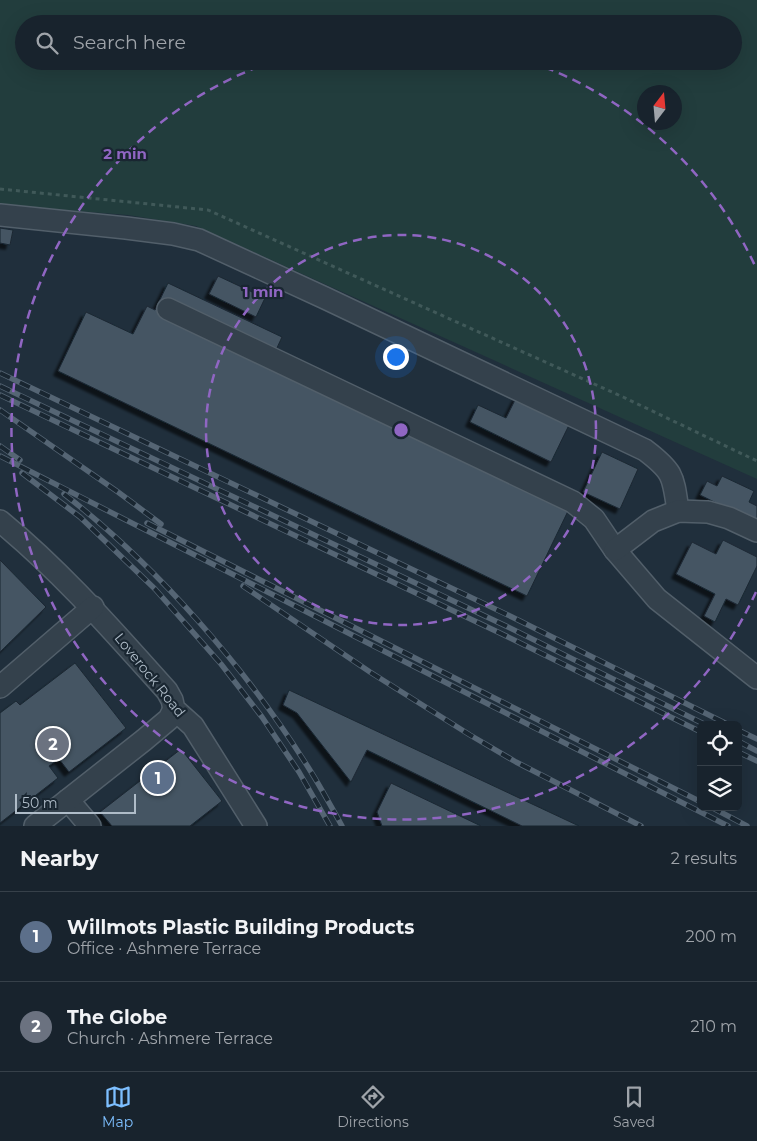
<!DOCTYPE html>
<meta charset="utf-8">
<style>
:root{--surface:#18232d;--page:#212b35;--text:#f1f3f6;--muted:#9fa4aa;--line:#364049;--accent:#7dbfff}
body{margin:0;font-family:Montserrat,sans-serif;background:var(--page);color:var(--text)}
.controls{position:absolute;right:15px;bottom:15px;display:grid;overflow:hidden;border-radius:8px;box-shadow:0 5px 20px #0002}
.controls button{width:45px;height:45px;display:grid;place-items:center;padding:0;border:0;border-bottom:1px solid var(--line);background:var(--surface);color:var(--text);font:25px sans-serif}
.compass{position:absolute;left:637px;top:85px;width:45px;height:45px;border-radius:50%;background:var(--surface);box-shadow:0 5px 20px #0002;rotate:16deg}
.scale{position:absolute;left:15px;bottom:12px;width:121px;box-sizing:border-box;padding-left:5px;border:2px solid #afbcc8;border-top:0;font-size:14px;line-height:18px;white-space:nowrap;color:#afbcc8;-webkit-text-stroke:4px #192631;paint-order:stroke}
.you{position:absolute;left:395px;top:356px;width:18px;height:18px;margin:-12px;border:4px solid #fff;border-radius:50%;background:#1a73e8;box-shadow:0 0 0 8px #1a73e833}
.badge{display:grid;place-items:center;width:32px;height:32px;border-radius:50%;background:var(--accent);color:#fff;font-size:16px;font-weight:700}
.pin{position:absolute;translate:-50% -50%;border:2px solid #fff;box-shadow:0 1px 5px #0006}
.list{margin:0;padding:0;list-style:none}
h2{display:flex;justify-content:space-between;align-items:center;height:65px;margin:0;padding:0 20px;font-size:21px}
h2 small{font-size:16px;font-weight:400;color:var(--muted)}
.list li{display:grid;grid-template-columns:32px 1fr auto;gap:15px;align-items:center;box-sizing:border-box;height:90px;padding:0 20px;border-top:1px solid var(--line)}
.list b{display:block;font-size:19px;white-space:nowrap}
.list p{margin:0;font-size:16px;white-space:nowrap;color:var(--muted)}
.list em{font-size:16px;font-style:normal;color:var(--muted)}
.icon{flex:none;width:28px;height:28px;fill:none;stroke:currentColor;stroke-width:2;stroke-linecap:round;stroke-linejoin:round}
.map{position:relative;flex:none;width:757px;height:826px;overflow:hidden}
.search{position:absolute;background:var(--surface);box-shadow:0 5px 20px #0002;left:15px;right:15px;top:15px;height:55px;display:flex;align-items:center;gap:12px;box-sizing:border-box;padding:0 18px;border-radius:28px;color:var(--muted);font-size:19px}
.sheet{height:245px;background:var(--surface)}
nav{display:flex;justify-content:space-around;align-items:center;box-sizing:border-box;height:70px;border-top:1px solid var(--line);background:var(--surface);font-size:14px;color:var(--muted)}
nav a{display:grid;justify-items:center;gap:2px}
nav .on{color:var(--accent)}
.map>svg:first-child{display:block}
</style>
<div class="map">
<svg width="757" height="826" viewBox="0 0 757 826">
<defs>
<filter id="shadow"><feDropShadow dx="-4.5" dy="4.5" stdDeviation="1" flood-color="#0009"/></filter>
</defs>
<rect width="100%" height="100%" fill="#202f3c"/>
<!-- green -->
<path fill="#223d3d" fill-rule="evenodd" d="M0 0H757V479L196 226 128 215 0 205ZM24 24H733V61H24ZM644 92H674V122H644Z"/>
<!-- building -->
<g fill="#445563" stroke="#1b2833" filter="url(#shadow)">
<polygon points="0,228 13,230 10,245 0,243"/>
<polygon points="218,276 265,298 256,317 209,294"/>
<polygon points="168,283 282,337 269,365 569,509 527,596 58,371 86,312 133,334 147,306 155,310"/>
<polygon points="517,396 570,423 551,462 470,422 478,405 506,418"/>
<polygon points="602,452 638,469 620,509 583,492"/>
<polygon points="722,476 754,491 749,502 757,506 757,523 700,495 707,481 717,486"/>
<polygon points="723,540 757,557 757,566 738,605 726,599 715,622 704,616 715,594 676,574 692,542 716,554"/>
<polygon points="0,560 46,607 0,652"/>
<polygon points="75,663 126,728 69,772 59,759 49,766 58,778 0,823 0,713 16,701 20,705"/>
<polygon points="289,690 579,826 522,826 367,750 351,782 297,713 283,705"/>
<polygon points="181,749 222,801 190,826 112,826 100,812"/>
<polygon points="391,783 481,826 382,826 377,812"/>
</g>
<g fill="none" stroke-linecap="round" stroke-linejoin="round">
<defs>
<g id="minor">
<path d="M0 215 126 228 173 234 199 240 325 298 645 450C674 472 673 476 678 511"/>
<polyline points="168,309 573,502 594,519 615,550 657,599 757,678"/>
<path d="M0 521C63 573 113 631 167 691L172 700 174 709 193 726 256 826"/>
<polyline points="615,550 653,521 678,511 708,512 729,518 757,531"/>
<polyline points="0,687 93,607"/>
<polyline points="68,800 90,826"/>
<polyline points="35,826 144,740 169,719 174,709"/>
</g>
</defs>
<!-- minor casing -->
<use href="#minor" stroke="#525f6a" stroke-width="24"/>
<!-- path -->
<polyline stroke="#405959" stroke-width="3" stroke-dasharray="4 4" stroke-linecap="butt" points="0,189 208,210 623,397 757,461"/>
<!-- minor -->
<use href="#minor" stroke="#34414c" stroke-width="21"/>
<defs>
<g id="rail">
<polyline points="0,373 512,617 729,725"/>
<polyline points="0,386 506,626 706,725"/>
<polyline points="0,395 502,634 701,732"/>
<polyline points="0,410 118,492 161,524"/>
<polyline points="0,446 20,460"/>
<polyline points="0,456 728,826"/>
<polyline points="22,473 80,517 155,589 221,664 262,717 299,772 330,826"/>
<path d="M64 494C156 565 246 668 308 767 320 786 331 806 342 826"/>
<polyline points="147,523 701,802"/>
<polyline points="243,586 370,672 470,735 516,762 641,826"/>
<polyline points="738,730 757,739"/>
<polyline points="738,741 757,751"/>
<polyline points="738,752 757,761"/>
<polyline points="711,807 747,826"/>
</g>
</defs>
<!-- rail casing -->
<use href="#rail" stroke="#556574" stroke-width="5.5"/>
<!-- rail -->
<use href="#rail" stroke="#192631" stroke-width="4" stroke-dasharray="11" stroke-linecap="butt"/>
</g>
<!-- distance rings -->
<g fill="none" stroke="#9066c3" stroke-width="2.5" stroke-dasharray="9 6">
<circle cx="401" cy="430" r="195"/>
<path d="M756 592A390 390 0 1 1 271 62M531 62A390 390 0 0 1 756 268"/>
</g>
<g text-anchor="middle" stroke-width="4.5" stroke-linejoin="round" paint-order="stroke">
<!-- street labels -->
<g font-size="14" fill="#afbcc8" stroke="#192631">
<text transform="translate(150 675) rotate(51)" y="5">Loverock Road</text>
</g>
</g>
<circle cx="401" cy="430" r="8" fill="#9066c3" stroke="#192631" stroke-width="2.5"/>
<g font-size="15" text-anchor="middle" font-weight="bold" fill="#9066c3" stroke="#192631" stroke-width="4.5" stroke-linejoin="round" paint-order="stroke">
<text x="125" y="159">2 min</text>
<text x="263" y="297">1 min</text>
</g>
</svg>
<div class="controls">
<button><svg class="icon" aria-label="locate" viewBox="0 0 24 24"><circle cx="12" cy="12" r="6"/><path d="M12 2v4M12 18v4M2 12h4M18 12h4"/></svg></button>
<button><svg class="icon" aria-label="layers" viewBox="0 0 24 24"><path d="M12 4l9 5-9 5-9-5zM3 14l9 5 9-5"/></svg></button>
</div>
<svg class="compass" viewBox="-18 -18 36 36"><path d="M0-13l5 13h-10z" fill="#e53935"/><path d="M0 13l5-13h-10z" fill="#9fa4aa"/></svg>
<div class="scale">50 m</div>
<div class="you"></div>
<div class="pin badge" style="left:158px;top:778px;background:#5c6f8a">1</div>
<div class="pin badge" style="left:53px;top:744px;background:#6b7280">2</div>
<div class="search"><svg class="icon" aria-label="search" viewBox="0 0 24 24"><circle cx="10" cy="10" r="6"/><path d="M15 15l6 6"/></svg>Search here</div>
</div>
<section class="sheet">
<h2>Nearby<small>2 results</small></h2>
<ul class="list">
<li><span class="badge" style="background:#5c6f8a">1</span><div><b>Willmots Plastic Building Products</b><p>Office · Ashmere Terrace</p></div><em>200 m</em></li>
<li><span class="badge" style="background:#6b7280">2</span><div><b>The Globe</b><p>Church · Ashmere Terrace</p></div><em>210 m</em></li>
</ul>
</section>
<nav>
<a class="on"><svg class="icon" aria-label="map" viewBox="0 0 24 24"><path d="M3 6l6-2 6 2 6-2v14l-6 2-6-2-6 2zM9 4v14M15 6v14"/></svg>Map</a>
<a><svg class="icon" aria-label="directions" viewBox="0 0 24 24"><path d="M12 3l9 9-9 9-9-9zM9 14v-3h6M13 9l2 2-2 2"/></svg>Directions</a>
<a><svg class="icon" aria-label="saved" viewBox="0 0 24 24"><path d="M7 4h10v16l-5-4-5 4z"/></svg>Saved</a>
</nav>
